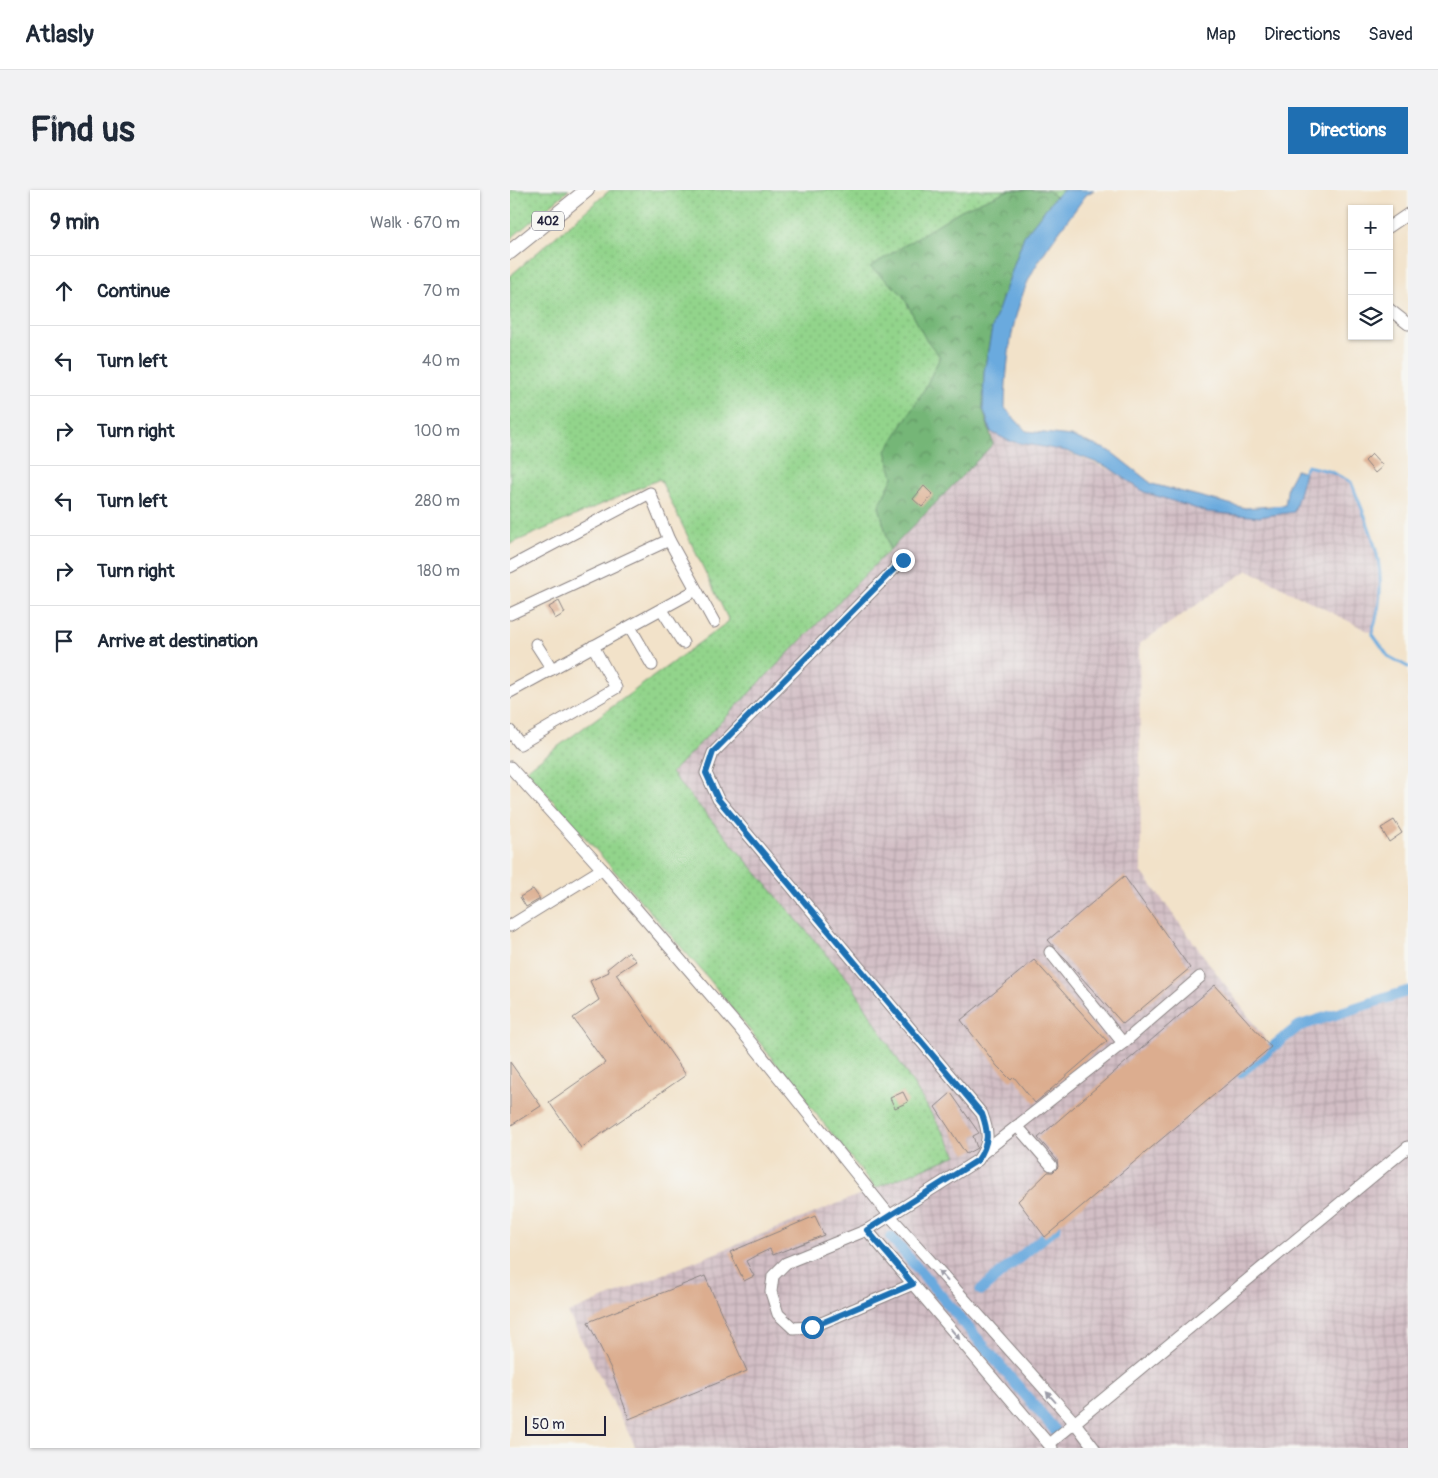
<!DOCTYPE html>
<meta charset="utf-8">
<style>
:root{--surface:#fff;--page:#f2f2f3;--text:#1f2937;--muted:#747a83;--line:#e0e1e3;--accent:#1f6fb2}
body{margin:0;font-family:Pangolin,sans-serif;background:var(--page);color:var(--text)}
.controls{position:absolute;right:15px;top:15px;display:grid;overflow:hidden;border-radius:0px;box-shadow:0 1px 4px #0004}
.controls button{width:45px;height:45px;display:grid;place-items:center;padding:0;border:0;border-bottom:1px solid var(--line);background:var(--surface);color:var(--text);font:25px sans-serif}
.scale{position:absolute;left:15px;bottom:12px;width:81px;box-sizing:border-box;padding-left:5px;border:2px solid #22223b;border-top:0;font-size:14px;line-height:18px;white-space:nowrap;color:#22223b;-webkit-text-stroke:4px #f6f6f2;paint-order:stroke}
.stop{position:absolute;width:15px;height:15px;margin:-11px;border:4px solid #1f6fb2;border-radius:50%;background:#fff}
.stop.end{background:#1f6fb2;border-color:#fff;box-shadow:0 1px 5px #0008}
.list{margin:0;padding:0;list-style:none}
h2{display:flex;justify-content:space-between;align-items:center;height:65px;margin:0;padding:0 20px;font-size:21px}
h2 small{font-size:16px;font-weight:400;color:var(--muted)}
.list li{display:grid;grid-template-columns:32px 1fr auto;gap:15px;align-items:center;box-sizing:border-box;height:70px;padding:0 20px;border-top:1px solid var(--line)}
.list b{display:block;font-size:19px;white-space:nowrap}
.list em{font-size:16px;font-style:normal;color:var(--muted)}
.icon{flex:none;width:28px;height:28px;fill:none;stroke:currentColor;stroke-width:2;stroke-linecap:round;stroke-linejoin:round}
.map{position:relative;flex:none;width:898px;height:1258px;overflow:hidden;border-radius:0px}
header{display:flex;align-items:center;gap:30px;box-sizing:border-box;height:70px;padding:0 25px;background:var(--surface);border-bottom:1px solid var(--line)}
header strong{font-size:24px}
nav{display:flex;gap:28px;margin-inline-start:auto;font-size:18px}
.intro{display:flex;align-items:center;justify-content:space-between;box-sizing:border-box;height:120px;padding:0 30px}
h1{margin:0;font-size:35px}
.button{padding:12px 22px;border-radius:0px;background:var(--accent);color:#fff;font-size:18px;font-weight:700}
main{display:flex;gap:30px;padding:0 30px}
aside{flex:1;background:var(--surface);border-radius:0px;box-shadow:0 1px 4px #0004}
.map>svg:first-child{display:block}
</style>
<header>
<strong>Atlasly</strong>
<nav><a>Map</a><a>Directions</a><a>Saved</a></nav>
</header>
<div class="intro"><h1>Find us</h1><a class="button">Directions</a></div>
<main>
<aside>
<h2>9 min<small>Walk · 670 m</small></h2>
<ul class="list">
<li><svg class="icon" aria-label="ahead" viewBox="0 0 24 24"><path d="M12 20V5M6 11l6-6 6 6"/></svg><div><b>Continue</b></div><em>70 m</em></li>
<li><svg class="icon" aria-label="left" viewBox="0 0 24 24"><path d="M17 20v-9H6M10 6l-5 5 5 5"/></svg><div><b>Turn left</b></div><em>40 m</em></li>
<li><svg class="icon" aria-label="right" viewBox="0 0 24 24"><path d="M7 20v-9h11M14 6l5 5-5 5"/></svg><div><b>Turn right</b></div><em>100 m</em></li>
<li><svg class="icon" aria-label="left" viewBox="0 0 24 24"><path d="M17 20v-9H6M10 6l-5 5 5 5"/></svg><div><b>Turn left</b></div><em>280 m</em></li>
<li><svg class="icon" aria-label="right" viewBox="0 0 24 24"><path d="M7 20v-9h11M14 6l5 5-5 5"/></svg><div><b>Turn right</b></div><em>180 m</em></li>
<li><svg class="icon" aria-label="arrive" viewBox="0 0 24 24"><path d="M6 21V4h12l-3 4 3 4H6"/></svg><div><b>Arrive at destination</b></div></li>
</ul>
</aside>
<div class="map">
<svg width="898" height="1258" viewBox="0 0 898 1258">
<defs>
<pattern id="industrial-grid" width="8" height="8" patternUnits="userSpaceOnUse" patternTransform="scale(1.25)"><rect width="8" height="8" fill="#d2bec5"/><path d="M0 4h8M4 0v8" fill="none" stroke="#b4a3aa"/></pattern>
<pattern id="grass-dots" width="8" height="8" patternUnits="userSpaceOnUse" patternTransform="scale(1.25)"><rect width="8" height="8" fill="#92d48b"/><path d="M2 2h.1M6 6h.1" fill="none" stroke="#7eb679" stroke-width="1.8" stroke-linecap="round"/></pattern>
<pattern id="forest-crowns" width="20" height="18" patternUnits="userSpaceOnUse" patternTransform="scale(1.25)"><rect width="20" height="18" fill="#75b677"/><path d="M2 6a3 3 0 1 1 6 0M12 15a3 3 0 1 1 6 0" fill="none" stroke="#609463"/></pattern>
</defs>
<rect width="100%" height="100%" fill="#f6f6f2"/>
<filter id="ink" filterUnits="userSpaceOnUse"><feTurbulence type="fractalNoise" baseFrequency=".02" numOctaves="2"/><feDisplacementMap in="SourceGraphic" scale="10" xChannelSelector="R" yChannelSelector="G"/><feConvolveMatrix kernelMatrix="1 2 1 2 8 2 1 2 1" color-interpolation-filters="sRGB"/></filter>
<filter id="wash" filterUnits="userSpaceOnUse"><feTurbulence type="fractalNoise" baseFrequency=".0096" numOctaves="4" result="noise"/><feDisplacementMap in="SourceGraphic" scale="20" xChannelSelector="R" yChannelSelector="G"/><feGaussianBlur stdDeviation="1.12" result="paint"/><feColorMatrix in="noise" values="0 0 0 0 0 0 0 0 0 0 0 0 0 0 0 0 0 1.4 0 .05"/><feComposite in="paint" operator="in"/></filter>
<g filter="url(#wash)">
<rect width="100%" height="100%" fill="#f2e2c9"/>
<!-- industrial -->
<polygon fill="url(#industrial-grid)" points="481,242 499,251 554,261 601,280 634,302 697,322 784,322 795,283 793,282 797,276 819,281 841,292 851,316 866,356 871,404 870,418 862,443 738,380 629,454 631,681 761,857 789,836 898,801 898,1258 126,1258 58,1123 447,965 340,792 160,583 483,254"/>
<!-- grass -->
<g fill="url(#grass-dots)" stroke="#5a7b63">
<polygon points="0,0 59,0 0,49"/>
<path d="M100 0H554L545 7C512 69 464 143 473 217 474 230 481 242 483 254L161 583 340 792 447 965 365 998 199 789 16 580 219 431 150 289 0 354V86Z"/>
</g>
<!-- forest -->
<polygon fill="url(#forest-crowns)" stroke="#4c6c59" points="538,0 545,7 514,46 482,138 474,182 473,218 483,254 380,360 369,316 383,287 376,261 415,198 430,167 415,148 392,104 360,77 451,20 499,0"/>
<!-- water -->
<path fill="#6baade" stroke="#46668c" d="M554 0H584L576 5C559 29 532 62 520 87 501 127 496 174 495 218L516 241 561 246 600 261 642 294 735 318 775 315 778 295 786 280 795 283 784 322 749 327 697 322 634 302 598 277 556 261 499 251 481 242 473 218 474 182 482 138 514 46 545 7Z"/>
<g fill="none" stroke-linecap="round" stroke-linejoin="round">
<!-- stream -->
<path stroke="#6baade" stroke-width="3" d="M791 286 797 276 819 281 841 292C863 346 882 384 862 443L878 466 898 477"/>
<!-- canal -->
<g stroke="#6baade" stroke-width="11">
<polyline points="731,882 789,836 898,801"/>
<polyline points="381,1047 545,1240"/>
<polyline points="471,1100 546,1037"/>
</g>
</g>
<g id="blocks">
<!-- building -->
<g fill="#dcad8f">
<polygon points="862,264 873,276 865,283 855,271"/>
<polygon points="414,296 423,305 412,317 403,309"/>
<polygon points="49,411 55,423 45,429 39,417"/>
<polygon points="884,630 892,643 879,652 871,638"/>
<polygon points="614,686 680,778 613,834 538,750"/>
<polygon points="23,699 30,709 16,717 10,707"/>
<polygon points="118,762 126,771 106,784 176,885 71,958 39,912 95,873 63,828 89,810 80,791 99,782 97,779"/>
<polygon points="524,770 597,851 525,913 504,887 501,890 487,876 451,830"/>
<polygon points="705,795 761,857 535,1047 508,1011 538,982 543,982 548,977 547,970 528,948"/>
<polygon points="0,872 31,916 0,936"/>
<polygon points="393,902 398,912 385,918 380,908"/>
<polygon points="441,903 469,943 463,946 467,958 456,964 425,917"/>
<polygon points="305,1026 314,1045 263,1065 260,1059 245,1066 236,1071 244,1086 234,1091 220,1062"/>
<polygon points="195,1086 237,1181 119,1229 101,1179 78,1132"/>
</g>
</g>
</g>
<g filter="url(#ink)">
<use href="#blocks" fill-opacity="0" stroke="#8a8282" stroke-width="1"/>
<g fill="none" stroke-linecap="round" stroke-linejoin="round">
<defs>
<g id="minor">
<polyline points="879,37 898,24"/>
<polyline points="879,119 898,134"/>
<path d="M393 370 203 563 196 583 208 609 472 924C479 943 480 953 468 970L357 1040 276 1073 263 1086 261 1102 268 1124 283 1138 302 1137 403 1094"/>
<polyline points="0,377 140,303 159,350 204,432"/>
<polyline points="152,420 173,453"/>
<polyline points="0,424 159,350"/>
<polyline points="120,437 142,475"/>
<polyline points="26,454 42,479"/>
<polyline points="0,502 186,400"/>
<polyline points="0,541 10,554 106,498 83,456"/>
<polyline points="0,577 92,679 230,839 380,1026 565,1233 584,1258"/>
<polyline points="0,736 92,679"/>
<polyline points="540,762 613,853"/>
<polyline points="507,936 541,975"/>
<polyline points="474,962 613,853 690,787"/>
<polyline points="357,1040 542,1258"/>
<polyline points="539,1254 898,957"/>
</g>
<polyline id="major" points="0,62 77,0"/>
</defs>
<!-- minor casing -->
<use href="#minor" stroke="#8a8282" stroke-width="13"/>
<!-- major casing -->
<use href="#major" stroke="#8a8282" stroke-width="16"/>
<!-- minor -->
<use href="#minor" stroke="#fff" stroke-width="11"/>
<!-- major -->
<use href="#major" stroke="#fff" stroke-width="14"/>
</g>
<!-- one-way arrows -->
<defs><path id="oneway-solid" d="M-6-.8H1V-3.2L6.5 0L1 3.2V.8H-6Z" transform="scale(1.25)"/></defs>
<g fill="#9c9ca7">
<use href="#oneway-solid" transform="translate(433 1086) rotate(-132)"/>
<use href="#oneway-solid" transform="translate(445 1144) rotate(50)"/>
<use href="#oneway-solid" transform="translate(541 1207) rotate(-132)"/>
</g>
</g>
<g fill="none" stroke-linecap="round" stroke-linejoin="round" filter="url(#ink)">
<!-- route -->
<path stroke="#1f6fb2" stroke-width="6" d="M302 1137 403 1094 357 1040 468 970C479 953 479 943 472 924L208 609 196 583 203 562 393 370"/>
</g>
<g text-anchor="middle" stroke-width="4" stroke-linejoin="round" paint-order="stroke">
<!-- shield labels -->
<rect fill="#f6f6f2" stroke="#626272" stroke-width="1" x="22" y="21.5" width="32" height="19" rx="4"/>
<g font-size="12" font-weight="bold" fill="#22223b">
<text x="38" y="35">402</text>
</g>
</g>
</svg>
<div class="controls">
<button>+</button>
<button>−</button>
<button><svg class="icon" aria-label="layers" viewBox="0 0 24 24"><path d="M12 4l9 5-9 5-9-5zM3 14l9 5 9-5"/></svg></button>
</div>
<div class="scale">50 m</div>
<div class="stop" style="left:302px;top:1137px"></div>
<div class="stop end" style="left:393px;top:370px"></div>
</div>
</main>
